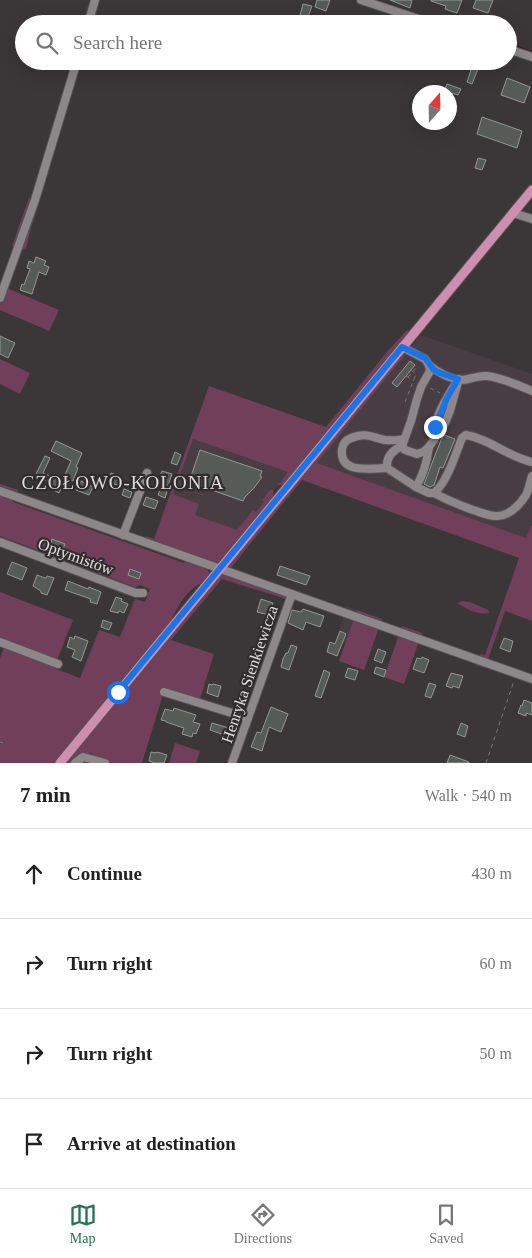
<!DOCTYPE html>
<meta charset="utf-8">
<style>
:root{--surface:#fff;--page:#f6f6f6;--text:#222;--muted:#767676;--line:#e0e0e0;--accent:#25744f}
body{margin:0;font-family:Georgia,serif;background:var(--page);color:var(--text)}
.compass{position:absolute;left:412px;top:85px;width:45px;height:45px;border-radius:50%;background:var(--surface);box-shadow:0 5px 20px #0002;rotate:20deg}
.stop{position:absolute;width:15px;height:15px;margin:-11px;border:4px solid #1a73e8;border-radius:50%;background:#fff}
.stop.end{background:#1a73e8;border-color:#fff;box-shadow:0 1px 5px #0008}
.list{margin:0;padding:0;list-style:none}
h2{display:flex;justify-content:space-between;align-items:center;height:65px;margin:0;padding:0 20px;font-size:21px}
h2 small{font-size:16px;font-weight:400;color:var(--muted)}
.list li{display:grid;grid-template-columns:32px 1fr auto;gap:15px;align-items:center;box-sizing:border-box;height:90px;padding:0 20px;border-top:1px solid var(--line)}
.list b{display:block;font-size:19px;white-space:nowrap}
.list em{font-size:16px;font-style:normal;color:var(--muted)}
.icon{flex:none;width:28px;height:28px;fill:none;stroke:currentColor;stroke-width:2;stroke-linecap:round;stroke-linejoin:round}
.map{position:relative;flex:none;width:532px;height:763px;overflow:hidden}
.search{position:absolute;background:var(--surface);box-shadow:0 5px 20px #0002;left:15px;right:15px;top:15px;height:55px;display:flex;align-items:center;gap:12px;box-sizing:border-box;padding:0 18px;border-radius:28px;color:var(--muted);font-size:19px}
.sheet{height:425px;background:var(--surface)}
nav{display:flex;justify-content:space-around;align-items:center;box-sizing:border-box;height:70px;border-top:1px solid var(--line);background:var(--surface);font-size:14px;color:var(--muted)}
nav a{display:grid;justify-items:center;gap:2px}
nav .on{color:var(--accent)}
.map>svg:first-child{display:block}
</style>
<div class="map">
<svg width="532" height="763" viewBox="0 0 532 763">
<rect width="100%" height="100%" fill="#3b3638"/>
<!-- built -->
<g fill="#483d42">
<polygon points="421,335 532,374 532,522 526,538 316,463"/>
<polygon points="190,438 289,472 215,561 154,539"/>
<polygon points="347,606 357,610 345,644 336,641"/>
</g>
<!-- green -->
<g fill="#713f59">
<path d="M29 198 39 201C37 211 34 219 31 228 29 235 28 241 26 248L22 250 12 246Z"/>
<polygon points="0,285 9,289 59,310 49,331 0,310"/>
<path d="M407 330 411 332 287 482 283 485H278L276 484 280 483 288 472 193 439 173 494 199 504 195 515 237 530 253 510 256 512 264 502 262 500 270 490H273C274 494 273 497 271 501L221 562 217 564 147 541 146 538V536L154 539 209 386 326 427 386 353Z"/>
<path d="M403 353 405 355 317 463 526 538 531 525 532 526V621L505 611 485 668 476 665 480 654 485 655 519 558 302 480 230 569 228 564C238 552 247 539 258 527 273 511 285 502 296 481Z"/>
<polygon points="0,359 30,373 20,394 0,384"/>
<path d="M0 484 18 490 13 502 184 563 186 560 207 569 210 574C205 582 198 584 191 590 181 599 175 613 169 624L55 763H0V658L7 639 0 637V592L73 620 54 668 80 678 99 630 120 637 135 599 145 602 150 589 140 585 135 587 0 536Z"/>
<polygon points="222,574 227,575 286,595 286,599 222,579 171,640 214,654 200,699 165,688 142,763 112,763 94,757 93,754 90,753 88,754 82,755 72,763 64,763 217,577"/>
<path d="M463 601 470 602 488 610 489 613C479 616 465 608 457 603Z"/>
<polygon points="357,610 382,619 364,670 339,661"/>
<polygon points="402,626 422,633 404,684 384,677"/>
<polygon points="175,743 200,751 196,763 169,763"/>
</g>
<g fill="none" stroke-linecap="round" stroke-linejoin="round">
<!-- stream -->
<g stroke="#4a0931" stroke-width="2">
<polyline points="374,0 447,24"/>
<polyline points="508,44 532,52"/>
</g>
</g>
<!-- building -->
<g fill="#575b58" stroke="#939895">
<polygon points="317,0 330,0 326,11 315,7"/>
<polygon points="390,0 412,0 410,8"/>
<polygon points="431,0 462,0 457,13 445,9 446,6 431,1"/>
<polygon points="476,0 493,0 488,13 473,8"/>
<polygon points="303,4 312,6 308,17 300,15"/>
<polygon points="472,67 478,69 472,84 467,82"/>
<polygon points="507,78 530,87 524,103 501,95"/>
<polygon points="447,84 461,89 458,95 444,91"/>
<polygon points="482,117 522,131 517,148 477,134"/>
<polygon points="478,158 486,160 482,170 475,168"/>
<polygon points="36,257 46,261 44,265 49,267 46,275 39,272 32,294 20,290 22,284 24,285 30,269 27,268 29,261 34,263"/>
<polygon points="0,336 15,343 8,358 0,354"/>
<polygon points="410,361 415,365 397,387 392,383"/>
<polygon points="444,435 455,439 443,468 440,467 434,485 430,487 424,484 441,440"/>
<polygon points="56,441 82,453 76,467 78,468 73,481 64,477 71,461 51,451"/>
<polygon points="200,450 262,471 260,476 262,477 254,488 245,497 243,501 189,482"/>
<polygon points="175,452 181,455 177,465 171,463"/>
<polygon points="45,456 50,458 43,473 56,479 58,476 65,480 59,493 47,487 49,482 35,476"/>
<polygon points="162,471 172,474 166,491 167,492 165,498 158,495 163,482 158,480"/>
<polygon points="111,473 122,477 120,486 108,482"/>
<polygon points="81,481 93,487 89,495 76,490"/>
<polygon points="124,489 132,492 130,498 122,495"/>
<polygon points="146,497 158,501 155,509 143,505"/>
<polygon points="52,539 65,544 61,554 49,549"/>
<polygon points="12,562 27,568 22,580 7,574"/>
<polygon points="280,566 310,576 306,585 277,575"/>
<polygon points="130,569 141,573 139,579 128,575"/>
<polygon points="37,575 45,578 46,578 47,576 54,578 47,595 41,593 41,591 33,586"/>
<polygon points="68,581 88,589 89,587 101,592 97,604 90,602 91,599 65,590"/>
<polygon points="116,597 122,599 121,601 128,604 124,613 119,611 118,613 110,611"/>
<polygon points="261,599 273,603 269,615 257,612"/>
<polygon points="303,609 324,616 320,627 306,622 303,630 288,623 292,610 301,612"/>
<polygon points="103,620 112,623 109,630 101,627"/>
<polygon points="340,631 346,634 337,656 327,652 330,642 335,644"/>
<polygon points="75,636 88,641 81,661 72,657 75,650 67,647 70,637 74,639"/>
<polygon points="504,638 513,641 510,652 500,648"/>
<polygon points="291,645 297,647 289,670 281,667 283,659 286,653 288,653"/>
<polygon points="378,649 386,652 382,663 374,660"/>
<polygon points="422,657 429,660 424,673 413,669 417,658 421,659"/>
<polygon points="376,667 386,670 384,677 374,673"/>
<polygon points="348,668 358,671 355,680 345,677"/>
<polygon points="324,670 330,673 321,698 315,696"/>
<polygon points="451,673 463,676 459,688 453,686 452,688 446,686"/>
<polygon points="429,683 436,685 431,698 425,696"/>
<polygon points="209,684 212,685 213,684 221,686 218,697 207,693"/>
<polygon points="524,700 532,703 532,715 526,713 526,716 518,713 521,705 522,706"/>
<polygon points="271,707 288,714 281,732 269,727 262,751 251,747 257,732 261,733"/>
<polygon points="174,708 196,715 193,722 200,724 196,734 193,733 192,737 182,734 184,728 166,722 166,721 161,720 165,709 173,711"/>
<polygon points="212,723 232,729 230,737 210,730"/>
<polygon points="461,723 468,726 465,737 457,734"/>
<polygon points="151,752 156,753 157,752 167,755 164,763 155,763 149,761"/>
<polygon points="450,755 469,762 469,763 447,763"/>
</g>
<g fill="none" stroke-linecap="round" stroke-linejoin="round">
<defs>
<g id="minor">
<polyline points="361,0 434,24"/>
<polyline points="88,24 95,0"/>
<polyline points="508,49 532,57"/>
<polyline points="513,213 532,219"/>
<polyline points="0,298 35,200 77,61"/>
<polyline points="402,347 425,359 429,365 430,371 421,387 417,399 411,421 402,446 405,450 417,454 423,452 429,447 445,423 450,411 459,379"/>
<path d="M429 365C437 372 450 379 461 380 470 380 478 375 487 376 503 378 518 385 532 391"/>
<path d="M434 440C432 421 445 401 454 386"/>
<path d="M402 446C393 450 386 457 387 468L416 487 429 493H434C448 481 455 455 462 438L466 435C490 439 508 457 532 462"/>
<path d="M387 468C371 468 339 475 342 449 343 444 346 440 351 438 366 432 371 437 385 440 392 441 397 440 404 439"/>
<path d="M416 487C424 474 427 462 429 447"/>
<polyline points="0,491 532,679"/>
<path d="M434 493C447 500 459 505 473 510 480 512 488 516 496 516 508 517 520 505 526 495 529 489 530 482 532 476"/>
<polyline points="123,535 147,473"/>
<polyline points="0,542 125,589 136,593 143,593"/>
<polyline points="0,642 58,664"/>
<polyline points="164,692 248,718"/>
<polyline points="75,763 83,757 105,763"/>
<polyline points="232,763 292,594"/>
</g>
<polyline id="major" points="60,763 532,190"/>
</defs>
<!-- minor casing -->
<use href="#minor" stroke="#575355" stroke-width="10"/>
<!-- major casing -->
<use href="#major" stroke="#575355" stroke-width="11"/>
<!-- path -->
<g stroke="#797577" stroke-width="1" stroke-dasharray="4 4" stroke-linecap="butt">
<polyline points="406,376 414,381"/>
<polyline points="408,377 419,365"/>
<polyline points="430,388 440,393"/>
<polyline points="405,402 416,374 411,370"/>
<polyline points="0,742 3,743"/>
<polyline points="486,763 514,681"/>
</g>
<!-- minor -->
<use href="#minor" stroke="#8d878a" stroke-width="8"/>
<!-- major -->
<use href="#major" stroke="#ce8eaf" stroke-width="9"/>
</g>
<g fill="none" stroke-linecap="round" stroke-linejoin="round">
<!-- route -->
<polyline stroke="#1a73e8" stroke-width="6" points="118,692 402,347 425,358 434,370 440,373 458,379 447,398 435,427"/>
</g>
<g text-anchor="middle" stroke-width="4.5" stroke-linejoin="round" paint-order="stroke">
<!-- street labels -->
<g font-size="16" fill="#e1dedf" stroke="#312c2e">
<text transform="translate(76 556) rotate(20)" y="6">Optymistów</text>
<text transform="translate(249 674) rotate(-71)" y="6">Henryka Sienkiewicza</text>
</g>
<!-- quarter labels -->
<g font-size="19" letter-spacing="1" fill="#dfd9db" stroke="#312c2e">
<text x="123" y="489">CZOŁOWO-KOLONIA</text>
</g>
</g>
</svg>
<svg class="compass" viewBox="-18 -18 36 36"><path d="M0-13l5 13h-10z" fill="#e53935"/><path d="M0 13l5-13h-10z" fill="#767676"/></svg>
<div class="stop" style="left:118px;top:692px"></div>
<div class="stop end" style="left:435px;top:427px"></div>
<div class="search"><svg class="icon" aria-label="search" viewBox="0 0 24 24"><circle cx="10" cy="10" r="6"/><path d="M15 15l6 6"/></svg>Search here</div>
</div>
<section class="sheet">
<h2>7 min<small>Walk · 540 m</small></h2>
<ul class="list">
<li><svg class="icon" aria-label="ahead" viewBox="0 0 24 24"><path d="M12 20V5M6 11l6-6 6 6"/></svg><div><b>Continue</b></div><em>430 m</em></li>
<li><svg class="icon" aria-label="right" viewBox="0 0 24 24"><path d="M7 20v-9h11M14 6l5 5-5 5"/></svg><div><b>Turn right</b></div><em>60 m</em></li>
<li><svg class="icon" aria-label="right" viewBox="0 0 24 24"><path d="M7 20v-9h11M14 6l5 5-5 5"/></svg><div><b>Turn right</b></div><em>50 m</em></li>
<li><svg class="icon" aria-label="arrive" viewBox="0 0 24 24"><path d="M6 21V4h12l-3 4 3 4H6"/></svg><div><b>Arrive at destination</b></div></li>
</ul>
</section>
<nav>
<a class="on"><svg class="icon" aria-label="map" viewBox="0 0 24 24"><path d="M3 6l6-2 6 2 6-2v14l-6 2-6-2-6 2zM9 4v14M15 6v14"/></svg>Map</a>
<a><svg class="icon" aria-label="directions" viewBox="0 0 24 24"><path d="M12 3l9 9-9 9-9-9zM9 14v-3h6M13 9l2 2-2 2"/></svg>Directions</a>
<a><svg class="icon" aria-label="saved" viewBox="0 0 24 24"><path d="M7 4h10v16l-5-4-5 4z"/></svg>Saved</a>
</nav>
